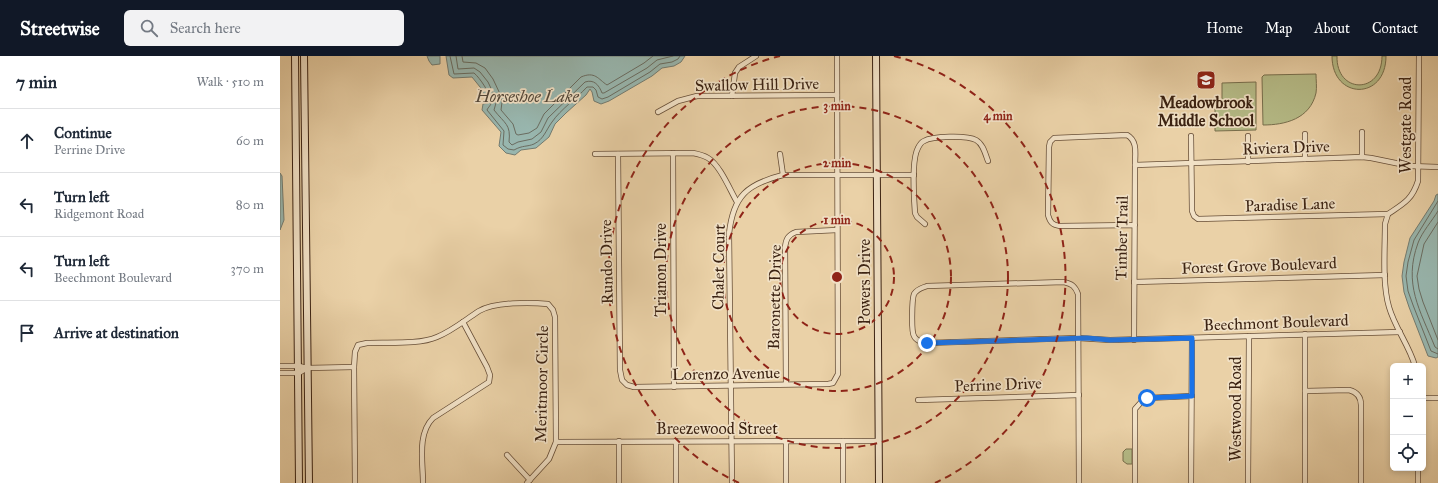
<!DOCTYPE html>
<meta charset="utf-8">
<style>
:root{--surface:#fff;--page:#f2f2f3;--text:#1f2937;--muted:#747a83;--line:#e0e1e3;--accent:#111827}
body{margin:0;font-family:"IM FELL Great Primer",serif;background:var(--page);color:var(--text)}
.controls{position:absolute;right:12px;bottom:12px;display:grid;overflow:hidden;border-radius:6px;box-shadow:0 2px 6px #0003}
.controls button{width:36px;height:36px;display:grid;place-items:center;padding:0;border:0;border-bottom:1px solid var(--line);background:var(--surface);color:var(--text);font:20px sans-serif}
.stop{position:absolute;width:12px;height:12px;margin:-9px;border:3px solid #1a73e8;border-radius:50%;background:#fff}
.stop.end{background:#1a73e8;border-color:#fff;box-shadow:0 1px 4px #0008}
.list{margin:0;padding:0;list-style:none}
h2{display:flex;justify-content:space-between;align-items:center;height:52px;margin:0;padding:0 16px;font-size:17px}
h2 small{font-size:13px;font-weight:400;color:var(--muted)}
.list li{display:grid;grid-template-columns:26px 1fr auto;gap:12px;align-items:center;box-sizing:border-box;height:64px;padding:0 16px;border-top:1px solid var(--line)}
.list b{display:block;font-size:15px;white-space:nowrap}
.list p{margin:0;font-size:13px;white-space:nowrap;color:var(--muted)}
.list em{font-size:13px;font-style:normal;color:var(--muted)}
.icon{flex:none;width:22px;height:22px;fill:none;stroke:currentColor;stroke-width:2;stroke-linecap:round;stroke-linejoin:round}
.map{position:relative;flex:none;width:1158px;height:427px;overflow:hidden}
header{display:flex;align-items:center;gap:24px;box-sizing:border-box;height:56px;padding:0 20px;background:var(--accent);color:#fff}
header strong{font-size:19px}
nav{display:flex;gap:22px;margin-inline-start:auto;font-size:14px}
.search{width:280px;height:36px;background:var(--page);display:flex;align-items:center;gap:10px;box-sizing:border-box;padding:0 14px;border-radius:6px;color:var(--muted);font-size:15px}
main{display:flex}
aside{flex:1;background:var(--surface)}
.map>svg:first-child{display:block}
</style>
<header>
<strong>Streetwise</strong>
<div class="search"><svg class="icon" aria-label="search" viewBox="0 0 24 24"><circle cx="10" cy="10" r="6"/><path d="M15 15l6 6"/></svg>Search here</div>
<nav><a>Home</a><a>Map</a><a>About</a><a>Contact</a></nav>
</header>
<main>
<aside>
<h2>7 min<small>Walk · 510 m</small></h2>
<ul class="list">
<li><svg class="icon" aria-label="ahead" viewBox="0 0 24 24"><path d="M12 20V5M6 11l6-6 6 6"/></svg><div><b>Continue</b><p>Perrine Drive</p></div><em>60 m</em></li>
<li><svg class="icon" aria-label="left" viewBox="0 0 24 24"><path d="M17 20v-9H6M10 6l-5 5 5 5"/></svg><div><b>Turn left</b><p>Ridgemont Road</p></div><em>80 m</em></li>
<li><svg class="icon" aria-label="left" viewBox="0 0 24 24"><path d="M17 20v-9H6M10 6l-5 5 5 5"/></svg><div><b>Turn left</b><p>Beechmont Boulevard</p></div><em>370 m</em></li>
<li><svg class="icon" aria-label="arrive" viewBox="0 0 24 24"><path d="M6 21V4h12l-3 4 3 4H6"/></svg><div><b>Arrive at destination</b></div></li>
</ul>
</aside>
<div class="map">
<svg width="1158" height="427" viewBox="0 0 1158 427">
<rect width="100%" height="100%" fill="#ead1a7"/>
<filter id="stains"><feTurbulence type="fractalNoise" baseFrequency=".005" numOctaves="4"/><feColorMatrix values="0 0 0 0 .2 0 0 0 0 .09 0 0 0 0 .02 0 0 0 .5 -.17"/></filter>
<radialGradient id="worn" r=".72"><stop offset=".6" stop-color="#630" stop-opacity="0"/><stop offset="1" stop-color="#630" stop-opacity=".3"/></radialGradient>
<!-- green -->
<g fill="#b6bc88" stroke="#786f4d">
<path d="M1052 0H1057C1056 38 1102 39 1102 0H1106C1106 45 1052 44 1052 0Z"/>
<path d="M1036 18C1036 24 1037 31 1036 37 1030 63 1005 69 983 69L982 21 984 19Z"/>
<polygon points="976,26 976,74 935,75 935,52 942,51 942,27"/>
<polygon points="846,393 852,393 852,408 847,408 843,405 843,396"/>
</g>
<!-- water -->
<g fill="#98b6ae" stroke="#737b70">
<polygon points="147,0 160,0 160,8 152,9 149,5"/>
<polygon points="166,0 405,0 401,6 394,10 382,12 372,20 329,45 321,48 314,45 312,36 310,33 306,39 286,57 275,68 269,81 256,92 241,94 235,99 226,97 219,90 221,76 202,54 203,48 208,47 200,31 192,21 173,22 169,19"/>
<polygon points="0,117 2,120 4,164 0,174"/>
<polygon points="1158,138 1158,301 1156,302 1148,300 1129,251 1124,236 1122,220 1124,206 1130,182 1154,145 1156,139"/>
</g>
<g fill="none" stroke-linecap="round" stroke-linejoin="round">
<!-- shore -->
<g stroke="#6a6c60" stroke-width="1">
<path d="M170 0 174 18 194 17C200 22 210 37 211 45 212 49 208 51 207 54L224 75 223 89 228 93 234 94C243 89 247 91 254 88 264 83 266 74 272 66 281 53 296 43 307 31H313L316 34 318 41 322 43 328 41 370 16 380 8 392 6 398 3 400 0"/>
<path d="M176 0 178 13 194 12 200 16 208 26 216 43V47L214 54C225 68 231 68 229 86L232 89 238 86 252 83 261 76 268 62 305 26C314 23 319 29 322 37H324L367 12 377 4 393 0"/>
<path d="M182 0 183 6 196 7 205 12 213 23 221 40 222 46 221 54 233 68 236 78 238 79 249 77 257 72 264 58 301 21C315 15 318 23 327 29L364 7 373 0"/>
<polyline points="1158,145 1134,184 1128,206 1126,220 1128,235 1133,249 1151,295 1158,298"/>
<path d="M1158 155C1152 165 1142 176 1138 187 1123 228 1140 254 1155 291L1158 293"/>
<polyline points="1158,166 1144,188 1137,220 1139,233 1143,246 1158,284"/>
</g>
<defs>
<g id="street">
<polyline points="452,40 455,17 459,11 476,0"/>
<polyline points="378,56 398,45 417,40 557,39"/>
<polyline points="911,80 912,155 914,160 918,163 1108,158"/>
<polyline points="393,97 394,331"/>
<path d="M315 98 413 97C418 98 423 99 428 102 440 109 450 134 457 146"/>
<polyline points="338,98 340,314 342,324 347,329 354,331 548,328 553,327 558,318 557,0"/>
<polyline points="500,98 503,119"/>
<polyline points="1082,101 1082,76"/>
<polyline points="1025,103 1025,78"/>
<polyline points="968,106 968,80"/>
<polyline points="855,109 1082,101 1091,102 1130,110 1158,111"/>
<path d="M645 168 637 161 635 157C634 143 631 104 638 92 639 90 641 86 644 85 652 80 687 79 696 84 703 88 705 97 708 105"/>
<polyline points="854,226 1105,219"/>
<path d="M854 284 855 109C855 98 858 85 847 79L774 82 770 86 769 91 768 159C770 166 772 169 780 170L855 169"/>
<polyline points="0,310 19,310 27,312 74,311"/>
<path d="M1135 310C1129 289 1115 272 1109 251 1102 227 1105 193 1105 168L1108 158C1123 148 1132 144 1138 125L1139 0"/>
<polyline points="0,317 19,317 27,312"/>
<path d="M506 328 505 191C506 183 508 179 516 176L557 174"/>
<path d="M1025 335 1069 334C1077 336 1081 341 1081 349V427"/>
<polyline points="1143,342 1158,342"/>
<polyline points="638,344 799,339"/>
<polyline points="339,385 339,427"/>
<polyline points="396,385 396,427"/>
<polyline points="506,385 506,427"/>
<polyline points="563,385 563,427"/>
<polyline points="276,386 598,385"/>
<polyline points="227,399 250,424"/>
<path d="M75 427 74 311 75 296 78 289 87 287C107 286 139 289 157 281 172 275 185 264 199 255 215 246 250 246 268 248L273 254 275 261 276 386 269 403 247 427"/>
<path d="M143 427C143 406 137 378 153 362L209 326 210 319 207 311 183 266"/>
<path d="M452 427 449 178C453 140 467 128 503 119H634"/>
<path d="M799 427C799 364 798 301 798 238 795 230 792 228 784 226L647 230C642 232 637 233 634 238 632 243 631 275 634 280 636 285 642 286 647 287L798 282 830 284 1120 276"/>
<polyline points="855,427 855,353 863,344 867,342 912,340"/>
<polyline points="911,427 912,282"/>
<polyline points="968,427 969,280"/>
<polyline points="1025,427 1025,278"/>
<polyline points="1138,427 1138,412"/>
</g>
<g id="secondary">
<polyline points="15,0 19,427"/>
<polyline points="24,0 29,427"/>
<polyline points="596,0 599,427"/>
</g>
</defs>
<!-- street casing -->
<use href="#street" stroke="#674e37" stroke-width="6"/>
<!-- secondary casing -->
<use href="#secondary" stroke="#3b2212" stroke-width="8"/>
<!-- street -->
<use href="#street" stroke="#f1e1c6" stroke-width="4.5"/>
<!-- secondary -->
<use href="#secondary" stroke="#f1e1c6" stroke-width="6"/>
</g>
<g fill="none" stroke-linecap="round" stroke-linejoin="round">
<!-- route -->
<polyline stroke="#1a73e8" stroke-width="5" points="647,287 807,282 830,284 912,282 912,340 867,342"/>
</g>
<!-- distance rings -->
<g fill="none" stroke="#8f2418" stroke-width="2" stroke-dasharray="7 5">
<circle cx="557" cy="221" r="57"/>
<circle cx="557" cy="221" r="114"/>
<circle cx="557" cy="221" r="171"/>
<path d="M459 427A228 228 0 0 1 500 0M614 0A228 228 0 0 1 655 427"/>
</g>
<!-- icons -->
<defs>
<symbol id="school-square" viewBox="-11 -11 22 22"><rect x="-9" y="-9" width="18" height="18" rx="4" fill="#8f2418" stroke="#f1e1c6"/><path d="M0-5L7-2L0 1L-7-2ZM-4 1L0 2.5L4 1V4Q0 6-4 4Z" fill="#fff"/></symbol>
</defs>
<g fill-rule="evenodd">
<use href="#school-square" x="915" y="13" width="22" height="22"/>
</g>
<g text-anchor="middle" stroke-width="3.5" stroke-linejoin="round" paint-order="stroke">
<!-- street labels -->
<g font-size="16" fill="#3b2212" stroke="#f1e1c6">
<text transform="translate(477 28) rotate(-1)" y="6">Swallow Hill Drive</text>
<text transform="translate(1125 69) rotate(-90)" y="6">Westgate Road</text>
<text transform="translate(1006 91) rotate(-2)" y="6">Riviera Drive</text>
<text transform="translate(1010 148) rotate(-2)" y="6">Paradise Lane</text>
<text transform="translate(841 182) rotate(-89)" y="6">Timber Trail</text>
<text transform="translate(326 206) rotate(-91)" y="6">Rundo Drive</text>
<text transform="translate(979 209) rotate(-2)" y="6">Forest Grove Boulevard</text>
<text transform="translate(438 211) rotate(-89)" y="6">Chalet Court</text>
<text transform="translate(380 214) rotate(-90)" y="6">Trianon Drive</text>
<text transform="translate(584 226) rotate(-90)" y="6">Powers Drive</text>
<text transform="translate(494 241) rotate(-89)" y="6">Baronette Drive</text>
<text transform="translate(996 266) rotate(-2)" y="6">Beechmont Boulevard</text>
<text transform="translate(446 317) rotate(-1)" y="6">Lorenzo Avenue</text>
<text transform="translate(261 328) rotate(-89)" y="6">Meritmoor Circle</text>
<text transform="translate(718 328) rotate(-2)" y="6">Perrine Drive</text>
<text transform="translate(955 353) rotate(-90)" y="6">Westwood Road</text>
<text x="437" y="378">Breezewood Street</text>
</g>
<!-- poi labels -->
<g font-size="16" font-weight="bold" fill="#3b2212" stroke="#f1e1c6">
<text x="926" y="52">Meadowbrook<tspan x="926" dy="18">Middle School</tspan></text>
</g>
<!-- water labels -->
<g font-size="17" font-style="italic" fill="#524739" stroke="#f1e1c6">
<text x="247" y="46">Horseshoe Lake</text>
</g>
</g>
<circle cx="557" cy="221" r="6" fill="#8f2418" stroke="#f1e1c6" stroke-width="2"/>
<g font-size="12" text-anchor="middle" font-weight="bold" fill="#8f2418" stroke="#f1e1c6" stroke-width="3.5" stroke-linejoin="round" paint-order="stroke">
<text x="557" y="54">3 min</text>
<text x="718" y="64">4 min</text>
<text x="557" y="111">2 min</text>
<text x="557" y="168">1 min</text>
</g>
<rect width="100%" height="100%" filter="url(#stains)"/>
<rect width="100%" height="100%" fill="url(#worn)"/>
</svg>
<div class="controls">
<button>+</button>
<button>−</button>
<button><svg class="icon" aria-label="locate" viewBox="0 0 24 24"><circle cx="12" cy="12" r="6"/><path d="M12 2v4M12 18v4M2 12h4M18 12h4"/></svg></button>
</div>
<div class="stop" style="left:867px;top:342px"></div>
<div class="stop end" style="left:647px;top:287px"></div>
</div>
</main>
